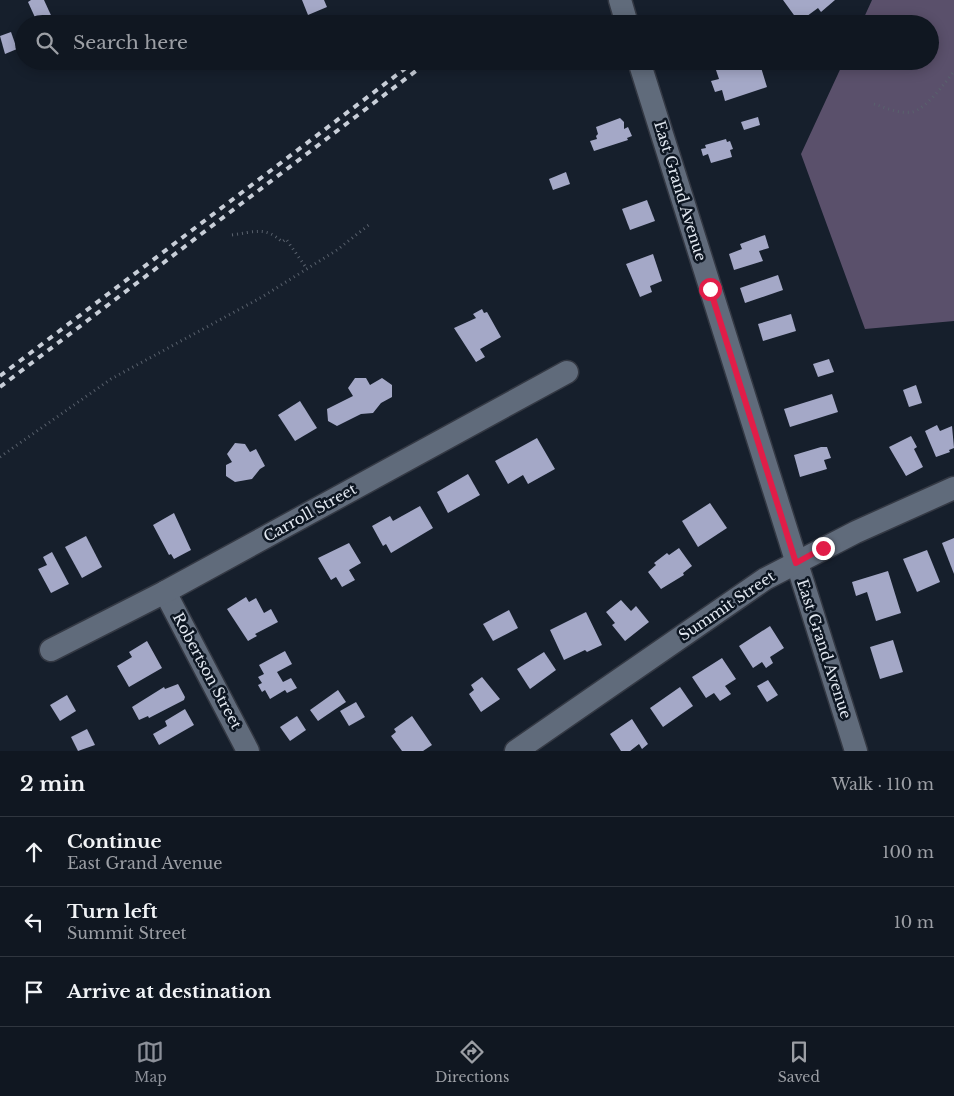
<!DOCTYPE html>
<meta charset="utf-8">
<style>
:root{--surface:#101721;--page:#1e242e;--text:#f1f3f6;--muted:#9c9fa5;--line:#30363f;--accent:#8c9099}
body{margin:0;font-family:"Libre Baskerville",serif;background:var(--page);color:var(--text)}
.stop{position:absolute;width:15px;height:15px;margin:-11px;border:4px solid #e11d48;border-radius:50%;background:#fff}
.stop.end{background:#e11d48;border-color:#fff;box-shadow:0 1px 5px #0008}
.list{margin:0;padding:0;list-style:none}
h2{display:flex;justify-content:space-between;align-items:center;height:65px;margin:0;padding:0 20px;font-size:21px}
h2 small{font-size:16px;font-weight:400;color:var(--muted)}
.list li{display:grid;grid-template-columns:32px 1fr auto;gap:15px;align-items:center;box-sizing:border-box;height:70px;padding:0 20px;border-top:1px solid var(--line)}
.list b{display:block;font-size:19px;white-space:nowrap}
.list p{margin:0;font-size:16px;white-space:nowrap;color:var(--muted)}
.list em{font-size:16px;font-style:normal;color:var(--muted)}
.icon{flex:none;width:28px;height:28px;fill:none;stroke:currentColor;stroke-width:2;stroke-linecap:round;stroke-linejoin:round}
.map{position:relative;flex:none;width:954px;height:751px;overflow:hidden}
.search{position:absolute;background:var(--surface);box-shadow:0 2px 12px #0003;left:15px;right:15px;top:15px;height:55px;display:flex;align-items:center;gap:12px;box-sizing:border-box;padding:0 18px;border-radius:28px;color:var(--muted);font-size:19px}
.sheet{height:275px;background:var(--surface)}
nav{display:flex;justify-content:space-around;align-items:center;box-sizing:border-box;height:70px;border-top:1px solid var(--line);background:var(--surface);font-size:14px;color:var(--muted)}
nav a{display:grid;justify-items:center;gap:2px}
nav .on{color:var(--accent)}
.map>svg:first-child{display:block}
</style>
<div class="map">
<svg width="954" height="751" viewBox="0 0 954 751">
<rect width="100%" height="100%" fill="#161f2c"/>
<!-- forest -->
<polygon fill="#5a506b" points="872,0 954,0 954,321 865,329 801,154 844,61 930,61 930,24 861,24"/>
<!-- building -->
<g fill="#a4a8c7">
<polygon points="31,0 44,0 55,24 38,24 28,2"/>
<polygon points="302,0 324,0 327,7 308,15"/>
<polygon points="783,0 835,0 821,12 818,8 799,22"/>
<polygon points="11,32 17,49 5,54 0,36"/>
<polygon points="713,61 759,61 767,87 725,101 722,90 715,92 711,81 719,79"/>
<polygon points="758,117 760,125 744,130 741,122"/>
<polygon points="620,118 624,122 624,129 628,127 632,136 627,138 628,140 594,151 590,141 597,139 596,136 598,134 596,127"/>
<polygon points="726,139 727,142 730,141 733,149 730,150 732,157 711,163 708,154 703,156 701,149 706,148 705,145"/>
<polygon points="566,172 570,184 553,190 549,179"/>
<polygon points="647,200 655,221 630,230 622,209"/>
<polygon points="765,235 769,248 759,251 763,261 734,270 729,254 742,249 740,244"/>
<polygon points="653,254 662,281 650,286 652,292 640,297 626,264"/>
<polygon points="778,275 783,290 745,303 740,288"/>
<polygon points="482,309 484,313 487,312 501,337 480,349 485,357 476,362 454,328 476,318 473,314"/>
<polygon points="791,314 796,331 763,341 758,324"/>
<polygon points="829,359 834,372 818,377 813,364"/>
<polygon points="355,378 366,378 370,385 382,378 392,385 392,397 381,403 373,413 361,414 337,426 328,421 327,409 353,396 348,388"/>
<polygon points="916,385 922,403 909,407 903,390"/>
<polygon points="832,394 838,412 790,427 784,409"/>
<polygon points="300,401 317,428 295,441 278,415"/>
<polygon points="937,425 940,431 952,426 954,448 949,450 950,452 936,457 925,431"/>
<polygon points="911,436 917,447 914,449 923,467 906,476 889,447"/>
<polygon points="537,438 555,469 528,484 523,475 508,484 495,461"/>
<polygon points="235,443 245,444 250,452 256,449 265,466 260,469 252,479 235,482 226,476 226,465 232,462 227,454"/>
<polygon points="821,447 827,447 831,458 824,460 827,469 800,477 794,455"/>
<polygon points="468,474 480,495 448,513 437,492"/>
<polygon points="710,503 727,528 698,547 682,521"/>
<polygon points="420,506 433,528 391,553 386,544 383,546 372,526 390,516 393,521"/>
<polygon points="174,513 191,550 174,559 171,554 169,555 153,525"/>
<polygon points="86,536 102,567 82,578 65,547"/>
<polygon points="954,538 954,574 942,543"/>
<polygon points="349,543 361,563 349,570 355,580 342,587 336,577 331,580 318,558"/>
<polygon points="679,548 692,566 683,573 684,575 661,589 648,572 656,565 654,563 667,553 669,555"/>
<polygon points="927,550 940,582 917,592 903,559"/>
<polygon points="52,552 69,584 51,593 38,569 47,565 43,557"/>
<polygon points="888,571 901,613 876,621 867,592 856,596 852,582"/>
<polygon points="246,597 249,602 256,598 264,613 271,609 278,622 255,634 257,636 248,641 227,609"/>
<polygon points="621,600 631,611 636,606 649,622 625,641 612,625 615,623 606,612"/>
<polygon points="509,610 518,628 493,641 483,624"/>
<polygon points="586,612 602,645 587,652 585,650 564,660 550,630"/>
<polygon points="770,626 784,648 770,657 773,663 766,668 762,662 753,668 739,646"/>
<polygon points="893,640 903,672 880,679 870,647"/>
<polygon points="147,641 162,668 129,687 117,666 132,657 129,652"/>
<polygon points="285,651 292,664 277,672 283,682 291,678 297,688 287,693 285,690 270,699 265,690 262,692 258,685 262,683 258,677 264,674 259,665"/>
<polygon points="544,652 556,670 530,689 517,669"/>
<polygon points="722,658 736,679 725,686 731,694 720,701 714,693 706,698 692,677"/>
<polygon points="482,677 500,699 481,712 469,694 474,690 471,685"/>
<polygon points="768,680 778,695 767,702 757,686"/>
<polygon points="178,684 185,697 184,700 149,718 148,716 139,720 132,707 164,687 165,689"/>
<polygon points="680,687 693,706 663,727 650,708"/>
<polygon points="338,690 346,702 318,721 310,710"/>
<polygon points="67,695 76,711 60,721 50,705"/>
<polygon points="356,702 365,717 349,726 340,711"/>
<polygon points="185,709 194,725 159,745 153,734 167,726 165,721"/>
<polygon points="297,716 306,730 290,741 280,727"/>
<polygon points="412,716 432,745 423,751 402,751 391,736 396,732 394,729"/>
<polygon points="632,719 648,744 642,749 639,744 630,751 621,751 610,734"/>
<polygon points="87,729 95,745 78,751 71,737"/>
</g>
<g fill="none" stroke-linecap="round" stroke-linejoin="round">
<defs>
<g id="minor">
<polyline points="620,0 627,24"/>
<polyline points="639,61 856,751"/>
<polyline points="165,592 248,751"/>
<polyline points="51,650 165,592 567,372"/>
<polyline points="516,751 765,579 856,532 954,488"/>
</g>
</defs>
<!-- minor casing -->
<use href="#minor" stroke="#343944" stroke-width="25"/>
<!-- path -->
<g stroke="#59616d" stroke-width="3" stroke-dasharray="1 4" stroke-linecap="butt">
<path d="M874 104C886 108 899 114 912 112 925 110 946 82 954 71"/>
<path d="M232 235C254 232 266 226 282 242L286 239 307 269"/>
<polyline points="0,457 111,379 262,297 337,250 370,224"/>
</g>
<!-- minor -->
<use href="#minor" stroke="#606b7b" stroke-width="22"/>
<!-- rail -->
<g stroke="#c8ced8" stroke-width="4" stroke-dasharray="6 6" stroke-linecap="butt">
<polyline points="0,376 415,61"/>
<polyline points="0,387 429,61"/>
</g>
</g>
<g fill="none" stroke-linecap="round" stroke-linejoin="round">
<!-- route -->
<polyline stroke="#e11d48" stroke-width="6" points="710,289 796,563 823,548"/>
</g>
<g text-anchor="middle" stroke-width="5" stroke-linejoin="round" paint-order="stroke">
<!-- street labels -->
<g font-size="15" fill="#e1e7f0" stroke="#0d1622">
<text transform="translate(680 191) rotate(73)" y="5">East Grand Avenue</text>
<text transform="translate(310 513) rotate(-29)" y="5">Carroll Street</text>
<text transform="translate(727 606) rotate(-34)" y="5">Summit Street</text>
<text transform="translate(824 649) rotate(72)" y="5">East Grand Avenue</text>
<text transform="translate(207 671) rotate(62)" y="5">Robertson Street</text>
</g>
</g>
</svg>
<div class="stop" style="left:710px;top:289px"></div>
<div class="stop end" style="left:823px;top:548px"></div>
<div class="search"><svg class="icon" aria-label="search" viewBox="0 0 24 24"><circle cx="10" cy="10" r="6"/><path d="M15 15l6 6"/></svg>Search here</div>
</div>
<section class="sheet">
<h2>2 min<small>Walk · 110 m</small></h2>
<ul class="list">
<li><svg class="icon" aria-label="ahead" viewBox="0 0 24 24"><path d="M12 20V5M6 11l6-6 6 6"/></svg><div><b>Continue</b><p>East Grand Avenue</p></div><em>100 m</em></li>
<li><svg class="icon" aria-label="left" viewBox="0 0 24 24"><path d="M17 20v-9H6M10 6l-5 5 5 5"/></svg><div><b>Turn left</b><p>Summit Street</p></div><em>10 m</em></li>
<li><svg class="icon" aria-label="arrive" viewBox="0 0 24 24"><path d="M6 21V4h12l-3 4 3 4H6"/></svg><div><b>Arrive at destination</b></div></li>
</ul>
</section>
<nav>
<a class="on"><svg class="icon" aria-label="map" viewBox="0 0 24 24"><path d="M3 6l6-2 6 2 6-2v14l-6 2-6-2-6 2zM9 4v14M15 6v14"/></svg>Map</a>
<a><svg class="icon" aria-label="directions" viewBox="0 0 24 24"><path d="M12 3l9 9-9 9-9-9zM9 14v-3h6M13 9l2 2-2 2"/></svg>Directions</a>
<a><svg class="icon" aria-label="saved" viewBox="0 0 24 24"><path d="M7 4h10v16l-5-4-5 4z"/></svg>Saved</a>
</nav>
